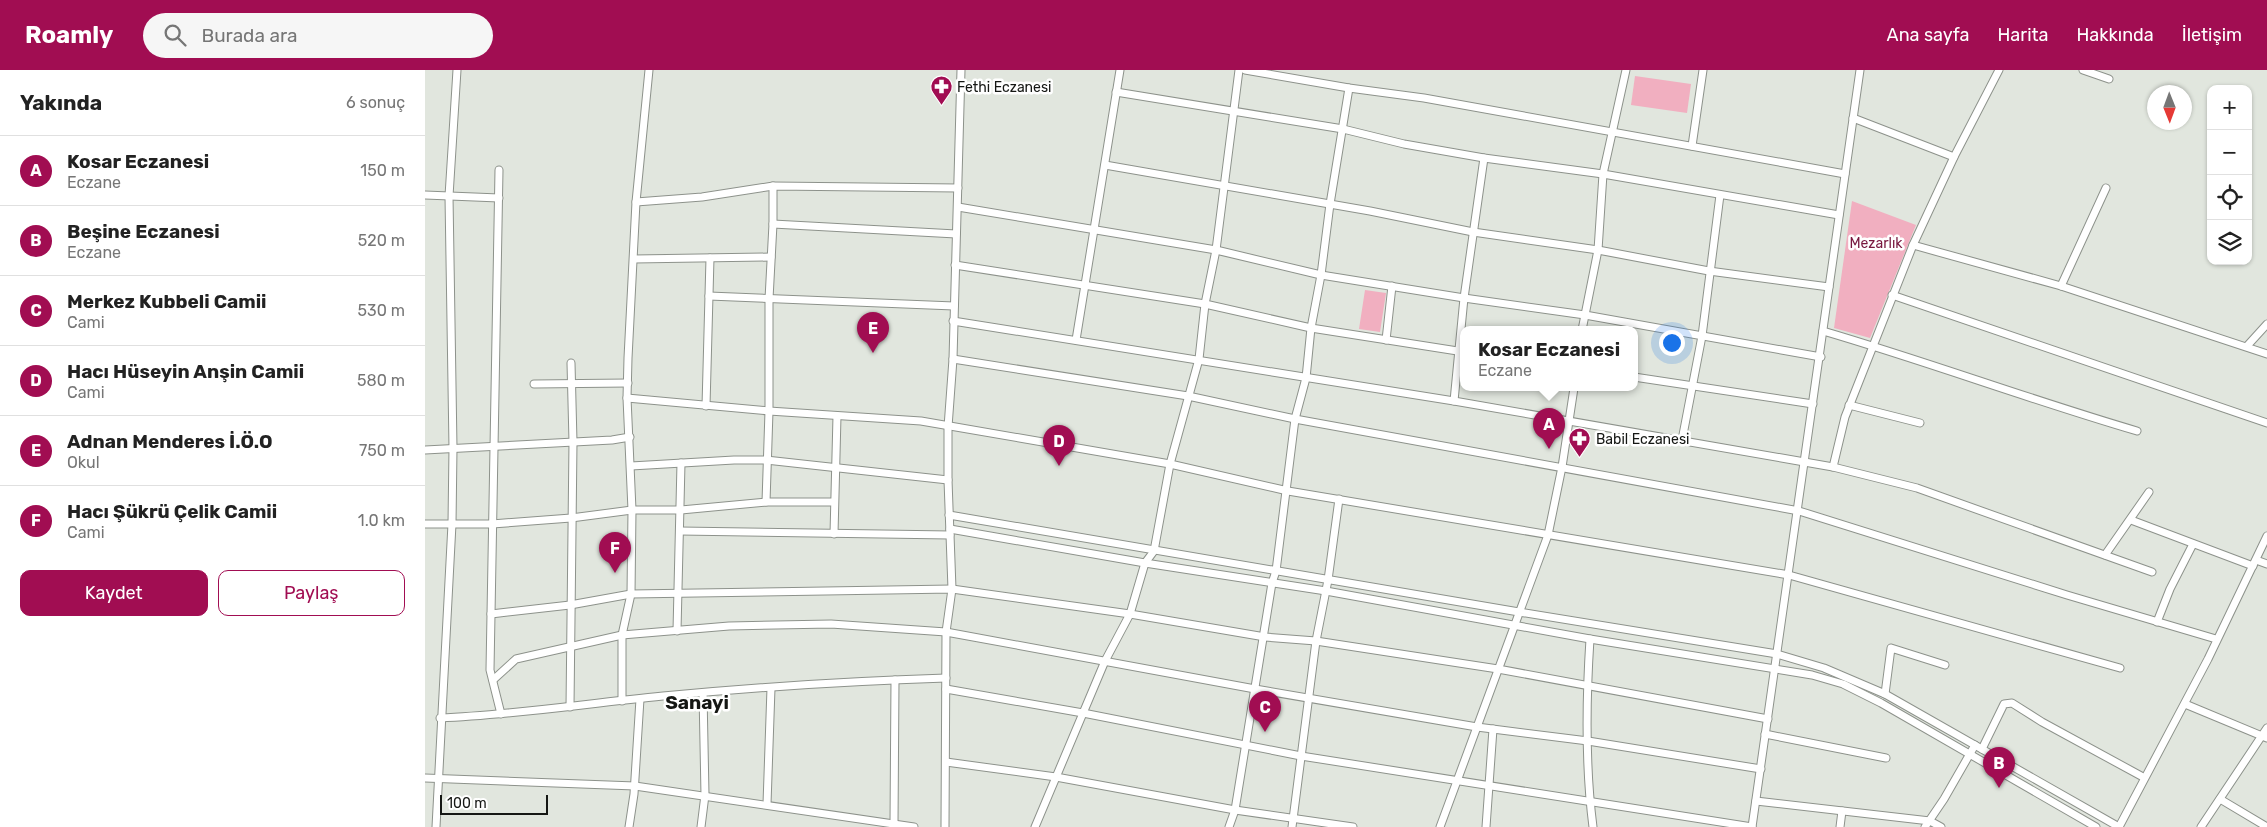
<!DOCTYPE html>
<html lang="tr">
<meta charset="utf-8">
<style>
:root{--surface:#fff;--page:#f6f6f6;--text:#222;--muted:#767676;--line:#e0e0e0;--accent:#a10d52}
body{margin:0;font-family:Rubik,sans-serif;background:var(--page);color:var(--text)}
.controls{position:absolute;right:15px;top:15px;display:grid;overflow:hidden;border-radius:10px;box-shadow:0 1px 4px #0004}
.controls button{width:45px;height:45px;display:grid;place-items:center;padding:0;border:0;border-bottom:1px solid var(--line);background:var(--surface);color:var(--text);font:25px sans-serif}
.compass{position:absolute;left:1722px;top:15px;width:45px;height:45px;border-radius:50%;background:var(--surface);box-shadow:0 1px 4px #0004;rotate:179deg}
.scale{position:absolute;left:15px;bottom:12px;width:108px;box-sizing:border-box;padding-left:5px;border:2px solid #151714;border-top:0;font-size:14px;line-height:18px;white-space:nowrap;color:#151714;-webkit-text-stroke:4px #fff;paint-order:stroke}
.you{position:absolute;left:1246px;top:272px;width:18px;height:18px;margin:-12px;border:4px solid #fff;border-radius:50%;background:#1a73e8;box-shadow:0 0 0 8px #1a73e833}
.badge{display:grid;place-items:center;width:32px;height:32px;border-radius:50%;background:var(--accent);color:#fff;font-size:16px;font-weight:700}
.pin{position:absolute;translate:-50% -41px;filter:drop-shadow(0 1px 2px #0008)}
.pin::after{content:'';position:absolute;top:26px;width:18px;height:15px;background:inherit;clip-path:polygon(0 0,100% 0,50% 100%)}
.popup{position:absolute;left:1035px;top:256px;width:178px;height:65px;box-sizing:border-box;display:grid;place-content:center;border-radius:10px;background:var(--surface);filter:drop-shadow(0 1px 4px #0005);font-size:16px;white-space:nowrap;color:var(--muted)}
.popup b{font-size:19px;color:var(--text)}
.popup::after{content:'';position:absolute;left:50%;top:100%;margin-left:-10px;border:10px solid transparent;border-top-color:var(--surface)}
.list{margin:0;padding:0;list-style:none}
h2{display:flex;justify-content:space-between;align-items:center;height:65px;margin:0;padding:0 20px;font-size:21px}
h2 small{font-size:16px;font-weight:400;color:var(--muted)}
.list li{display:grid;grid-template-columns:32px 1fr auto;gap:15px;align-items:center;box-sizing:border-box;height:70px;padding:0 20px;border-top:1px solid var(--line)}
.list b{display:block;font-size:19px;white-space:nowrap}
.list p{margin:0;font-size:16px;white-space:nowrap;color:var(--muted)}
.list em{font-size:16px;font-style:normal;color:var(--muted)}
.actions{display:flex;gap:10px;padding:15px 20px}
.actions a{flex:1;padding:11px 0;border:1px solid var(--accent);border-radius:10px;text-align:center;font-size:18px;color:var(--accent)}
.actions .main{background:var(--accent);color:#fff}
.icon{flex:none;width:28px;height:28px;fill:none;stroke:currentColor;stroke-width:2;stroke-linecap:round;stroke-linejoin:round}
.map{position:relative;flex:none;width:1842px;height:757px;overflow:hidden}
header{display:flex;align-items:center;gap:30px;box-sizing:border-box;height:70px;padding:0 25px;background:var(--accent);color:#fff}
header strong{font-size:24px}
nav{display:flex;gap:28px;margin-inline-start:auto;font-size:18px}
.search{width:350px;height:45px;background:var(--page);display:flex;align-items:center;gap:12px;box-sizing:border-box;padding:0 18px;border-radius:28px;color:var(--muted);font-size:19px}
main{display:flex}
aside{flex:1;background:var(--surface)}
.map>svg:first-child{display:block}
</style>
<header>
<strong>Roamly</strong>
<div class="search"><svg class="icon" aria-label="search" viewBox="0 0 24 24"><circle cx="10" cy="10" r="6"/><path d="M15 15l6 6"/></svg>Burada ara</div>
<nav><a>Ana sayfa</a><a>Harita</a><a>Hakkında</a><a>İletişim</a></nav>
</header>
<main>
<aside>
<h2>Yakında<small>6 sonuç</small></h2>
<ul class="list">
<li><span class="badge">A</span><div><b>Kosar Eczanesi</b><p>Eczane</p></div><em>150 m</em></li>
<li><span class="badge">B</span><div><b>Beşine Eczanesi</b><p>Eczane</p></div><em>520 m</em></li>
<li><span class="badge">C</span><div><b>Merkez Kubbeli Camii</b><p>Cami</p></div><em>530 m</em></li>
<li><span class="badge">D</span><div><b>Hacı Hüseyin Anşin Camii</b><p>Cami</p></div><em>580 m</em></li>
<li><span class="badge">E</span><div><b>Adnan Menderes İ.Ö.O</b><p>Okul</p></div><em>750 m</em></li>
<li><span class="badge">F</span><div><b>Hacı Şükrü Çelik Camii</b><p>Cami</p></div><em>1.0 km</em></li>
</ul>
<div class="actions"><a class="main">Kaydet</a><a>Paylaş</a></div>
</aside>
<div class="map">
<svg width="1842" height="757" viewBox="0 0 1842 757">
<rect width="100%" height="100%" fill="#e1e6de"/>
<!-- green -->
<g fill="#f1afc0">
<polygon points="1210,6 1266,14 1262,43 1206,35"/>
<polygon points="1427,131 1491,155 1445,268 1409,258"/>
<polygon points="940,220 961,223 955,262 934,259"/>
</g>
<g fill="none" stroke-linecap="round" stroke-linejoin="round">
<defs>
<g id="minor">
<polyline points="820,0 924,18 999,28 1420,104"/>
<polyline points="1658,0 1684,9"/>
<polyline points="691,22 918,59 979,74 1059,88 1178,104 1414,145"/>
<polyline points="1428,48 1529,87"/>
<polyline points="1267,76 1278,0"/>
<polyline points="680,95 945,141 1048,162 1173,180 1284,201 1404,217"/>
<polyline points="74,100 65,600 76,644"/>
<polyline points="0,125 74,128"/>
<polyline points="211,132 277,127 348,116 533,118"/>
<polyline points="533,137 791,180 896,205 1039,228 1160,245 1396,287"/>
<polyline points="348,154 531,164"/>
<polyline points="1488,175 1636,216 1842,284"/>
<polyline points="209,189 346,187"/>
<polyline points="530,195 780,234 886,258 1039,282"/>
<polyline points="1636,216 1681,118"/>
<polyline points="1467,225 1842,353"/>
<polyline points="284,226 529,236"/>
<polyline points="528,251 1029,331 1408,397 1492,418 1727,502"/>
<polyline points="1157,260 1173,180 1178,104 1201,0"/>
<path d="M1398 261C1504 292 1606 330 1712 361"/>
<polyline points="651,270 695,0"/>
<polyline points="961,270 967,216"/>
<polyline points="1822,276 1842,254"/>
<polyline points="528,289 763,326 870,349 1374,441 1642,525 1791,569"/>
<polyline points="1209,307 1388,334"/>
<polyline points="109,314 203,313"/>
<polyline points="202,328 344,341 496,351 745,394 863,421 1364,505 1695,598"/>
<polyline points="1029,331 1039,228 1059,88"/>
<polyline points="1424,335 1495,353"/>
<polyline points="281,336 285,188"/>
<polyline points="1257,370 1277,266 1295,125"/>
<polyline points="0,380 187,370 205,367"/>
<polyline points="206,396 309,390 341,390 523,410"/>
<polyline points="1408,397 1420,347 1488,175 1529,87 1574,0"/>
<polyline points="341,432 344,341 344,229 348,154 348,116"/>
<polyline points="524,445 1094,542 1352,584 1399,598 1460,624 1694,757"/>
<polyline points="1706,450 1828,496"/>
<polyline points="0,454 67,454 146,448 207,440 256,440 341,432 409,432"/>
<polyline points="525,459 720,493 901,521 1165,569 1387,605 1418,614 1456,633 1671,757"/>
<polyline points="255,461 525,465"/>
<polyline points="409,464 412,346"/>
<polyline points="1680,485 1724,422"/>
<polyline points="1831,490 1842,494"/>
<polyline points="66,544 145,535 206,524 527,519 705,544 840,567 891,571 1073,599 1343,649"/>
<polyline points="1732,552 1745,519 1768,474"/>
<polyline points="252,561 256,393"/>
<path d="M1165 569C1161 631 1160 695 1168 757"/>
<polyline points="68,610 91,589 197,565 304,556 406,554 521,562 830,619 1052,657 1163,671 1336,699"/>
<polyline points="521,619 658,643 876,686 1327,757"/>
<polyline points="1460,624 1466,578 1520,595"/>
<polyline points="197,631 197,565 206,524 207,440 202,328 203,288 211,132 224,0"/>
<polyline points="1760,634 1842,668"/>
<polyline points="145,637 148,372 146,293"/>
<path d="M15 648C90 645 164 633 238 626 332 617 427 611 521 608"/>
<polyline points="1340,664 1461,688"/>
<polyline points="1557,679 1579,634 1587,633 1617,652 1718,707"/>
<polyline points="521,692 631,707 810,740 928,757"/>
<polyline points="0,708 210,716 489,757"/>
<polyline points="1795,729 1842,757"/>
<polyline points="1331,731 1505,751 1516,757"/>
<polyline points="342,734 346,618"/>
<polyline points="469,754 470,610"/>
<polyline points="11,757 27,454 28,378 24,126 32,0"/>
<polyline points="204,757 209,724 215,629"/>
<polyline points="276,757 280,725 278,623"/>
<polyline points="520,757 521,562 527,519 523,410 523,357 528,289 536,0"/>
<polyline points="610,757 680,591 705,544 720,493 729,481 745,394 774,289 780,234 791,180 814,0"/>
<polyline points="804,757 810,740 847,513 851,501 870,349 881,308 886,258 896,205 905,134 924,18"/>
<polyline points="867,757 891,571 903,510 914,429"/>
<polyline points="1015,757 1123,465 1137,397 1149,318"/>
<polyline points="1061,757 1068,659"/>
<polyline points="1327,757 1435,0"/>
<polyline points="1415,757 1417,741"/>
<polyline points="1500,757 1519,729 1550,675"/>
<polyline points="1694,757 1783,589 1842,466"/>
<polyline points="1776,757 1842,658"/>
</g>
</defs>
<!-- minor casing -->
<use href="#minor" stroke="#8d928b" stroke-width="9"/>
<!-- minor -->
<use href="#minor" stroke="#fff" stroke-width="7"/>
</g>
<!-- icons -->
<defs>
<symbol id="pharmacy-pin" viewBox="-11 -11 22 30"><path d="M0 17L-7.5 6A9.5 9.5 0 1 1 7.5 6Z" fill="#a10d52" stroke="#fff"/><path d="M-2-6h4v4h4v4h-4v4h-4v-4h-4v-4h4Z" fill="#fff"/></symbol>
</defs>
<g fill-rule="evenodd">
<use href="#pharmacy-pin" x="504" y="4" width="25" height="34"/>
<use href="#pharmacy-pin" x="1142" y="356" width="25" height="34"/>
</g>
<g text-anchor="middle" stroke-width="5" stroke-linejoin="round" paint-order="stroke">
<!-- poi labels -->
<g font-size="14" fill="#151714" stroke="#fff" text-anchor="start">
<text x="532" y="22">Fethi Eczanesi</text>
<text x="1171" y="374">Babil Eczanesi</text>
</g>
<!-- park labels -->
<g font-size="14" fill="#78183f" stroke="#fff">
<text x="1451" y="178">Mezarlık</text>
</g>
<!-- district labels -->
<g font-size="19" font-weight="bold" fill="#151714" stroke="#fff">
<text x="272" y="639">Sanayi</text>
</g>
</g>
</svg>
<div class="controls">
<button>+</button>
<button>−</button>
<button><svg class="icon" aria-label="locate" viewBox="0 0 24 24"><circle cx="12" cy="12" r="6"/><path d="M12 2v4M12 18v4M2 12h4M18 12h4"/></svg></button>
<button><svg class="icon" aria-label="layers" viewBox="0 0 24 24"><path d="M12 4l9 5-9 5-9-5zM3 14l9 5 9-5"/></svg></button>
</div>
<svg class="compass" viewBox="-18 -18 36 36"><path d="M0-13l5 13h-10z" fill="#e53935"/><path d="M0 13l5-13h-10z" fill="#767676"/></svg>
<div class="scale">100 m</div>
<div class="you"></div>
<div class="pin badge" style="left:1124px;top:379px">A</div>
<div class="popup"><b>Kosar Eczanesi</b>Eczane</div>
<div class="pin badge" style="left:1574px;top:718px">B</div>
<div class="pin badge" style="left:840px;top:662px">C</div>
<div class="pin badge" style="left:634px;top:396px">D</div>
<div class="pin badge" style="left:448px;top:283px">E</div>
<div class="pin badge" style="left:190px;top:503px">F</div>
</div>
</main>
